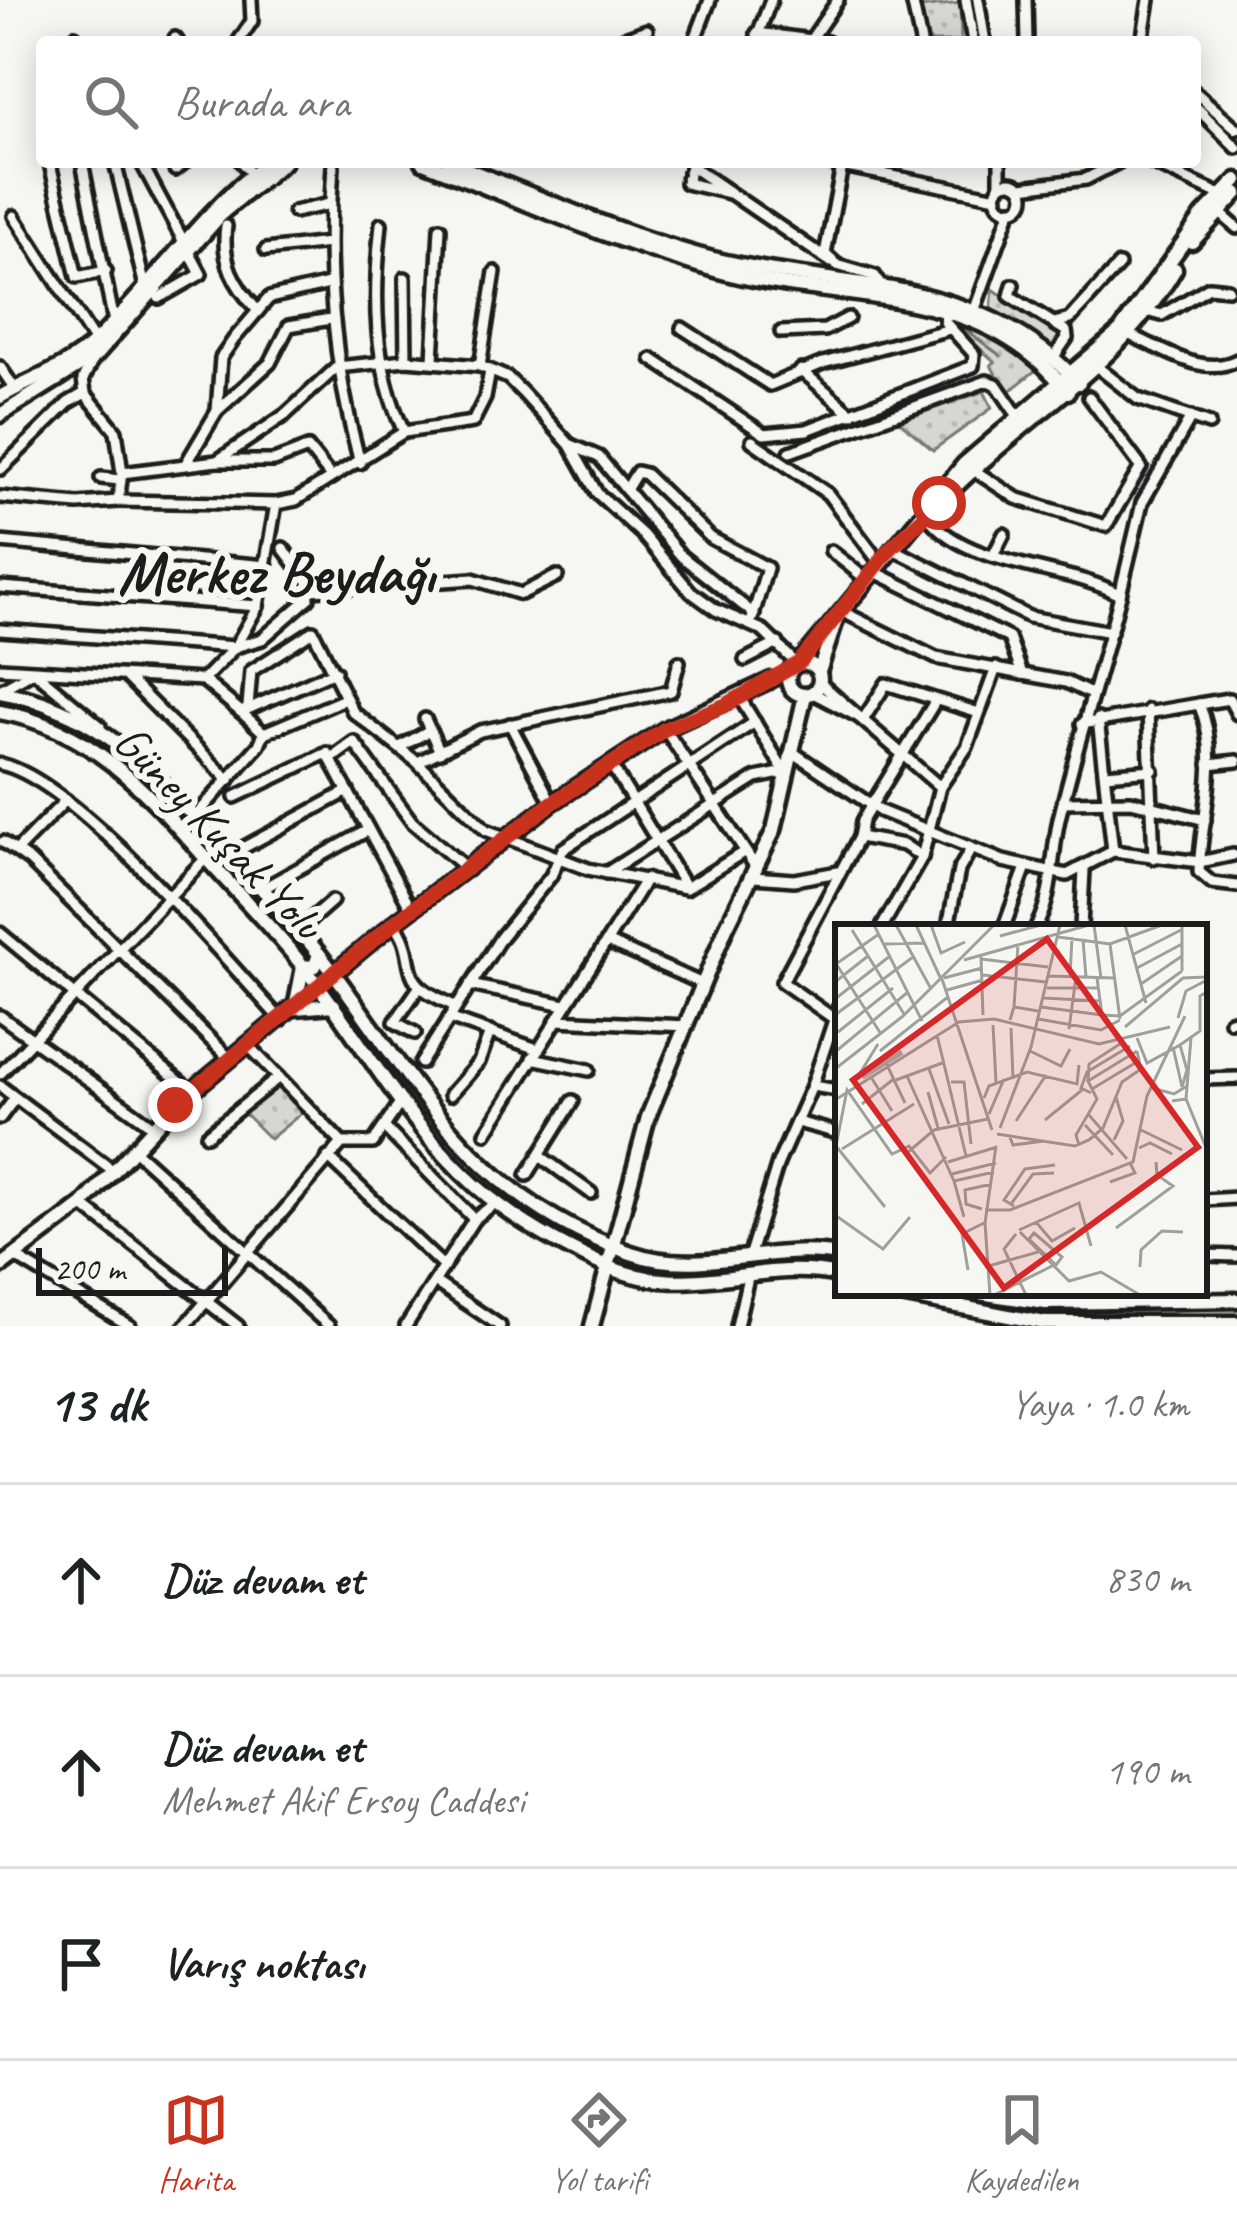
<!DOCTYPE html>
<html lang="tr">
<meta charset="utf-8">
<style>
:root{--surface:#fff;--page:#f2f2f2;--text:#202124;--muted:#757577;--line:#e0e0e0;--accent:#c8321e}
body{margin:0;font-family:Caveat,sans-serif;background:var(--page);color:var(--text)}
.scale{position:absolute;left:36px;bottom:30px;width:192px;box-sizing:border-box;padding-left:12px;border:6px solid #1c1c1c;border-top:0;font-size:33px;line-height:42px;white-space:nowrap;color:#1c1c1c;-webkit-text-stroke:9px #f6f6f2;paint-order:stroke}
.stop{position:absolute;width:36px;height:36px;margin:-27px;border:9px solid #c8321e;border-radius:50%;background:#fff}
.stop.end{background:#c8321e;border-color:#fff;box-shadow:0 3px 12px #0008}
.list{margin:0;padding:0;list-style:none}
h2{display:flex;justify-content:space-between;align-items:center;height:156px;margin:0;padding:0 48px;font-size:51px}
h2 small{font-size:39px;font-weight:400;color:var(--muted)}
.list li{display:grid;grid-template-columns:78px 1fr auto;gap:36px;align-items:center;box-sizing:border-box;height:192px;padding:0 48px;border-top:3px solid var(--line)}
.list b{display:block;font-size:45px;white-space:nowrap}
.list p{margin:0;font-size:39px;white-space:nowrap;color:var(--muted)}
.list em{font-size:39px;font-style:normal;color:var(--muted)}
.icon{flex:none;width:66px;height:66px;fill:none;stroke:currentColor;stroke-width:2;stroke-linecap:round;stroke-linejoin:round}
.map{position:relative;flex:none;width:1237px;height:1326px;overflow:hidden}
.search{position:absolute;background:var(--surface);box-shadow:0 6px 30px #0003;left:36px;right:36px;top:36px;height:132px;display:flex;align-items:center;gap:30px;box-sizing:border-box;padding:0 42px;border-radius:12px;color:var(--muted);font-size:45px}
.sheet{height:732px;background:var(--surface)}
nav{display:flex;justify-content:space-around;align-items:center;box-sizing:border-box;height:168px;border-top:3px solid var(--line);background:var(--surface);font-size:33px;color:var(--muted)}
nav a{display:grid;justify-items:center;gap:6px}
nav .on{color:var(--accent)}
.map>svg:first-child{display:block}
</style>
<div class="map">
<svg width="1237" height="1326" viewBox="0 0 1237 1326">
<defs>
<pattern id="green-dots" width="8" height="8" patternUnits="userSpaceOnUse" patternTransform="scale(3)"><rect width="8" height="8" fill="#d6d6d2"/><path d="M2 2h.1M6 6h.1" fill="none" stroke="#b7b7b4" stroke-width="1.8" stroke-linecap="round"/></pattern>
</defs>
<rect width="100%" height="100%" fill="#f6f6f2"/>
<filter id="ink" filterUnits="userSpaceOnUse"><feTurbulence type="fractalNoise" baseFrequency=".00833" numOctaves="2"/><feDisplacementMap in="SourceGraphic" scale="24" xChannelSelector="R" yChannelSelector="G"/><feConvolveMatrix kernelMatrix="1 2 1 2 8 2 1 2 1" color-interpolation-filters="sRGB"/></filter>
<g filter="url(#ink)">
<!-- green -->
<g fill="url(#green-dots)" stroke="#797977" stroke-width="3">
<polygon points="960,3 961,42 925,42 919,8"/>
<polygon points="993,289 1059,334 1052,352 991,310"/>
<polygon points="956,317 1040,367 1006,394 991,365 995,362 954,325"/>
<polygon points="984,391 992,408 933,450 899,421"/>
<polygon points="276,1087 304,1111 270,1139 243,1112"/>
</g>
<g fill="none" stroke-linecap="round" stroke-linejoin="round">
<!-- stream -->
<polyline stroke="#727271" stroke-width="3" points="959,325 1001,356"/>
<!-- canal -->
<g stroke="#acaca9" stroke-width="6">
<path d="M0 702C130 720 222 865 307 955"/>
<path d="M349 1011C419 1119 479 1195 599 1250"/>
<path d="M628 1263C698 1287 767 1251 838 1263"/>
<polyline points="930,1293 1059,1315 1237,1312"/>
</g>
<defs>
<g id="minor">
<polyline points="912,0 921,42"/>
<polyline points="966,0 973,42"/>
<polyline points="978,0 985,42"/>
<polyline points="1026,0 1027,42"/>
<polyline points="757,33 827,42"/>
<polyline points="75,36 78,42"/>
<polyline points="175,38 178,42"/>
<polyline points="810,41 838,0"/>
<polyline points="238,42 252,21 251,0"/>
<polyline points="613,42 647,30"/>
<polyline points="694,42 710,0"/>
<polyline points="755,42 771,0"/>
<polyline points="1142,42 1149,0"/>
<polyline points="1195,92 1237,129"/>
<polyline points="1198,109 1237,148"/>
<polyline points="82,162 114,322"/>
<polyline points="115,162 146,291"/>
<polyline points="141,162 201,274 159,298"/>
<polyline points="241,162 252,174"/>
<polyline points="822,162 997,197"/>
<polyline points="1000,162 1000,186"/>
<polyline points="1149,162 1221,195"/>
<path d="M333 166C325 269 333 363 360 463"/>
<polyline points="842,166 825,254 837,265 875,276 881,287"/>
<polyline points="51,168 77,277 106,271"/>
<polyline points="175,170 185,162"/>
<circle cx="1010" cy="196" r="14"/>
<polyline points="1022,187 1086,179 1119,162"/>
<polyline points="729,193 686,183 691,166 831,262"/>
<polyline points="294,212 330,204"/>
<polyline points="1219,212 1237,228"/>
<polyline points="14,216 95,342"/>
<path d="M381 224C373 297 373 364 404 432"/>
<path d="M226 226C221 262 234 285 258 311"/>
<polyline points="266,250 329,243"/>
<polyline points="405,278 406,360"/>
<polyline points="1013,285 1010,296 1066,331 1067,338 1053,358"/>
<polyline points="1142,310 1162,315 1209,287 1228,289"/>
<polyline points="972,317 1011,209"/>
<polyline points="1054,323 1070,319 1119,265"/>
<polyline points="682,328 770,385 823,363 950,329"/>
<polyline points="781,332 825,330 848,318"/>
<path d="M1125 333C1158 345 1201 379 1237 360"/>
<polyline points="652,359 764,434 807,430 973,366 974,354 945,322 946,309"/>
<polyline points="433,360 440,228"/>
<polyline points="480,366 495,272"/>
<polyline points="1096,366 1138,399 1209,424"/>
<polyline points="0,367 15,389"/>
<polyline points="801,370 852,414"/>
<polyline points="85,393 116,431 122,473"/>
<polyline points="217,411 270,363 289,326 331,319"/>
<polyline points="752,441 828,494 880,563"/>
<polyline points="571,445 599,457 681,556 754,614"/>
<polyline points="790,452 987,381 996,384 1020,419"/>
<polyline points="217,461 274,461 308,448 331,477"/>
<polyline points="185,465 217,411 221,358 234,339 269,298 329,284"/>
<polyline points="969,467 1016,498 1106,526 1141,467 1089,397"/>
<polyline points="1,469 68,403 85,393 83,379 95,356"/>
<polyline points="101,478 120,480"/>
<polyline points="626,490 637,472 645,474 711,538 767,568 752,619"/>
<polyline points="0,497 78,504 118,501 122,473 217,461 285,415 337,367 406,360 480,366 508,378 523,393 570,445 597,493 642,534 691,592 716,610 762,630 797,664"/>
<polyline points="118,501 276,504"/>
<path d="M925 512C959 568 1069 565 1120 595 1101 670 1077 744 1059 819 1051 855 1054 895 1036 927"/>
<polyline points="0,542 267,566"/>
<polyline points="891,548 1029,617 1111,632"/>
<polyline points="831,551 867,580"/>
<polyline points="993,556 1004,534"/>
<polyline points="873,571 1009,638 1022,674"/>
<polyline points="0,587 258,606 276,504 296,500 404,432 473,422 485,398 490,371"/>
<polyline points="311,590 473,579 521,594 557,576"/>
<polyline points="1120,595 1142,503 1191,417"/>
<polyline points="841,611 936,658 1066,682 1091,694"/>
<polyline points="0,630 235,647 262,639 309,598 308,581 283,548"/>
<polyline points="745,660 778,643"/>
<polyline points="0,668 203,680 235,647 258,606"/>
<polyline points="127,678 229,780"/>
<polyline points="203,680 241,712 335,671"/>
<polyline points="0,690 34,671 100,726"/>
<polyline points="813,693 859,717 820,683"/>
<polyline points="1199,704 1229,699 1237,714"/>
<polyline points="248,706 251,671 313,631 353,712 417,762 486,830 588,869 686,888 742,853"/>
<polyline points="1148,710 1154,858"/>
<polyline points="859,717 940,787"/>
<polyline points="425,719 440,752"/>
<polyline points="1098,719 1113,851"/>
<polyline points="863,720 886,684 979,713"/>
<polyline points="510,724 552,803"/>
<path d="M1082 724 1199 704C1222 756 1201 818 1199 872L1212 883 1237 886"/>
<polyline points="665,729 757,869"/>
<polyline points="264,733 345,699"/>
<polyline points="400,747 430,730"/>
<polyline points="791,751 880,811 1003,861 1067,875 1113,851 1200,862 1233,855"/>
<polyline points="332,758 354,742 412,822 468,870"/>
<polyline points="418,762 480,731 671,691 679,662"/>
<path d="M0 764C75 779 224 958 281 1020"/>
<polyline points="1209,764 1237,761"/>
<polyline points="611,765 686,888"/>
<polyline points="1105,774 1153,770"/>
<polyline points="235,797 327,753 412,910"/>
<polyline points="1063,802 1131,801 1205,820"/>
<polyline points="195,817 259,745 264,733 241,712"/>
<polyline points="859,837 904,845 922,857"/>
<polyline points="3,842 30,861 230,1059"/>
<polyline points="16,851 66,800"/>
<polyline points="230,855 348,791"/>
<polyline points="606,873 756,778 785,772 740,698"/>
<polyline points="754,877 794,880 838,872"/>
<polyline points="262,889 368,830"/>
<path d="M394 923C414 947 404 971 420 986 429 995 445 1001 456 1007"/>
<polyline points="882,927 922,857 940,787 967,747 996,668"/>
<polyline points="948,927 959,870 971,849"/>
<polyline points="1004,927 1026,867"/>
<polyline points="1081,927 1084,870"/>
<polyline points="299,930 332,901"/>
<polyline points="0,933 191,1091"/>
<polyline points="609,943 703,984"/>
<polyline points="470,985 565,1005"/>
<polyline points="0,1016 155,1128"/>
<polyline points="449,1018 537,1049"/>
<polyline points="833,1018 782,982 859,837 862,821 936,700"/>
<polyline points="556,1020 687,1026"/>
<polyline points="1230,1021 1237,1019"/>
<polyline points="415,1033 395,1022 420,986"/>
<polyline points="248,1045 342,1143 373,1143 400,1103"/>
<polyline points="532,1058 589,1070"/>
<polyline points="421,1063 501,937 551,876 563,849 755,722"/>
<polyline points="0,1074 206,858"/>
<polyline points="1204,1079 1237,1078"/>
<polyline points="0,1086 115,1172"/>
<polyline points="812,1086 838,1090"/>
<polyline points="450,1095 479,1062 490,1032"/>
<polyline points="0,1118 15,1098"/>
<polyline points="797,1122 838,1133"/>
<polyline points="385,1128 474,1219"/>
<polyline points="486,1133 646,879"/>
<polyline points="207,1135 279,1077"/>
<polyline points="134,1150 329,1326"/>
<polyline points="540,1156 591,1193"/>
<polyline points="328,1157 444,1267"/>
<polyline points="527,1175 573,1101"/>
<polyline points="1204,1200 1237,1198"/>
<polyline points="82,1205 238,1326"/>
<polyline points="1204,1255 1237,1256"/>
<polyline points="14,1256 130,1326"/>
<polyline points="749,1257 778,1163 812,1086 838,1008"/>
<polyline points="435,1282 500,1326"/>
<polyline points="185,1326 342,1143"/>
<polyline points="406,1326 474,1219 497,1202"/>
<polyline points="737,1326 748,1277"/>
</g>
<g id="major">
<path d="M423 162C520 200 615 242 715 270 838 305 981 279 1068 392"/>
<path d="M448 162C531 193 612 231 698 255 832 292 976 270 1079 383"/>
<polyline points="1192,242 1237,193"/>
<path d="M0 397C33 378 66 369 95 342 156 283 199 214 268 162"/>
<polyline points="0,415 95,356 224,211 284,162"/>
<path d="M953 489C1031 412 1119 365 1175 269"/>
<polyline points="837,617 964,464 1120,331 1203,215 1237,180"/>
<circle cx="804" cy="679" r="16"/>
<polyline points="799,663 837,617 819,672"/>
<path d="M0 692C89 707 141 759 200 823 245 871 293 919 333 972 423 1094 476 1199 631 1253 700 1277 768 1243 838 1255"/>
<path d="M0 712C90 728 144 789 203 855 244 900 287 943 323 992 368 1053 406 1118 461 1172 499 1210 549 1240 597 1262 690 1306 751 1257 838 1275"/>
<polyline points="319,954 315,966 303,967 295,1008 334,1005"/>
<polyline points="0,1267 82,1205 175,1105 394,923 552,803 665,729 771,680"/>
<polyline points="890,1293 1045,1323 1237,1323"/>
<polyline points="979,1293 1046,1303 1237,1300"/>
<polyline points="592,1326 648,1117 726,928 774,830 805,695"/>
</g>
</defs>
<!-- minor casing -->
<use href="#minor" stroke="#1c1c1c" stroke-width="18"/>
<!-- major casing -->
<use href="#major" stroke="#1c1c1c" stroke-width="21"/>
<!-- minor -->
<use href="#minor" stroke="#f6f6f2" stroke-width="9"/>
<!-- major -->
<use href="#major" stroke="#f6f6f2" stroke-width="12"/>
</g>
</g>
<g fill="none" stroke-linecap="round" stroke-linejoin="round" filter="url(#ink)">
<!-- route -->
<polyline stroke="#c8321e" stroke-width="15" points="175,1105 394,923 552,803 665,729 726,705 799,663 891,548 939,503"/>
</g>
<g text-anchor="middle" stroke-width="12" stroke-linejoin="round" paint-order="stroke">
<!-- street labels -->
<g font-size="48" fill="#1c1c1c" stroke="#f6f6f2">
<text transform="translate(220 831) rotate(46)" y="17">Güney Kuşak Yolu</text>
</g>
<!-- district labels -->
<g font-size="60" font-weight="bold" fill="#1c1c1c" stroke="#f6f6f2">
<text x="276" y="593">Merkez Beydağı</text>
</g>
</g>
<!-- overview -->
<g transform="translate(835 924)">
<rect width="372" height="372" fill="#f6f6f2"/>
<path fill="none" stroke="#acaca9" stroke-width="6" d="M27 153 67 128"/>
<path fill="none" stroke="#9f9f9c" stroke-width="3" d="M39 1 87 97M61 1 95 63M81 1 105 53M96 1 106 29 130 18M259 1 266 54M290 1 311 79M17 6 69 90M165 12 206 1M223 13 275 20 327 1M248 16 251 53M49 20 89 19M275 20 285 95M299 30 346 6M146 33 148 91M146 35 213 43M129 36 254 1M0 38 46 110M1 40 44 10M302 44 347 20M347 47V1M148 51 211 58M106 52 157 206M213 52 279 54M235 53 237 13M109 54 147 44M262 54 267 91 285 92 347 47M0 58 33 32M306 60 347 32M212 64H263M112 66 148 56M209 74 264 77M0 75 55 32M179 83 183 20M206 83 267 91M0 91 78 33M343 94 351 67 372 56M203 95 266 106 285 96M175 96 179 83 203 87M158 101 161 159M290 103 348 54 372 53M176 104 178 155M234 105 241 53M3 108 58 64M102 111 131 232M302 114 312 139 345 121 365 107V72L372 68M345 121 352 146 347 163M338 123 347 163M45 127 114 72M195 127 226 142 235 125M0 128 73 68M51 139 70 179M0 145 68 92 159 1M94 145 114 200M72 152 119 257 159 248M36 153 57 187M22 154 43 120M61 156 110 138M253 157 254 140 288 118M116 158H129L136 220M317 164 339 170 352 162M257 165 305 136M93 168 103 204M256 169 246 164 252 148 295 122M149 174 154 162 192 148 242 160 244 141M351 175 372 226M0 176 124 98 159 95 264 120 335 103M337 177 351 175 356 114M27 180 60 154M154 190 169 155M254 191 292 235M210 196 247 166M181 197 211 151M250 201 278 231M165 204 196 123 225 1M304 205 347 226M162 210 240 222 254 216 268 204 287 158 306 145 302 127M174 211 178 221 209 217M279 216 288 197 281 173M244 221 241 211 262 175 253 157 302 127M304 224 315 219 337 230M7 225 79 180M72 229 99 206 153 195M113 238 162 223M117 250 161 239M119 257 129 293M275 258 300 249 295 239M176 280 198 250 219 249M179 282 169 276 190 245 220 241M50 283 1 222 12 166 57 230 74 222 95 249 111 233M147 285 131 280 130 266 157 260M150 286H175L298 238 312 172 350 92M0 291 48 325 75 293M201 298 217 317 240 304M281 304 338 262 322 251 321 238M184 306 244 279 256 322M185 308 234 357 266 348 305 371M199 309 227 333 221 341 194 315ZM181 310 169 325 191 371M150 343 203 328M305 343 306 326 327 307 348 308M133 346 127 310 149 299M155 371 150 299 161 222M159 371 217 342"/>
<path fill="#d62828" fill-opacity="0.15" stroke="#d62828" stroke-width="6" d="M212 15 363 223 169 364 18 156Z"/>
<rect width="372" height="372" fill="none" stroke="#1c1c1c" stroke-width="6"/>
</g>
</svg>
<div class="scale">200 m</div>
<div class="stop" style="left:939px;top:503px"></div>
<div class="stop end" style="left:175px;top:1105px"></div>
<div class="search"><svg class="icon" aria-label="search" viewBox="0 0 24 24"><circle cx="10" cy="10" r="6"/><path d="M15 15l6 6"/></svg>Burada ara</div>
</div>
<section class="sheet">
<h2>13 dk<small>Yaya · 1.0 km</small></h2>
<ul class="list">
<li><svg class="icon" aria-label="ahead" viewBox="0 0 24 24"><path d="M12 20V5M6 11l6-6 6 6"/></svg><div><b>Düz devam et</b></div><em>830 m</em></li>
<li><svg class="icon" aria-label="ahead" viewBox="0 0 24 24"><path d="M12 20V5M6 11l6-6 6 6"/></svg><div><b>Düz devam et</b><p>Mehmet Akif Ersoy Caddesi</p></div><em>190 m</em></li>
<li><svg class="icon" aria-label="arrive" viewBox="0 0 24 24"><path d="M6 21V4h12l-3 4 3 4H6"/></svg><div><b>Varış noktası</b></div></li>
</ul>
</section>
<nav>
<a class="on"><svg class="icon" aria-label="map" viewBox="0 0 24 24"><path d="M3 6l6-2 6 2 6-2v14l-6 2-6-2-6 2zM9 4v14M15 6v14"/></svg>Harita</a>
<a><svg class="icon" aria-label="directions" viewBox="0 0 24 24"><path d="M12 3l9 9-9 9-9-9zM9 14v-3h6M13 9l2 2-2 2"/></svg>Yol tarifi</a>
<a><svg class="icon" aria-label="saved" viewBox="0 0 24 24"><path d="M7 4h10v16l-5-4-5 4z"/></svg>Kaydedilen</a>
</nav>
